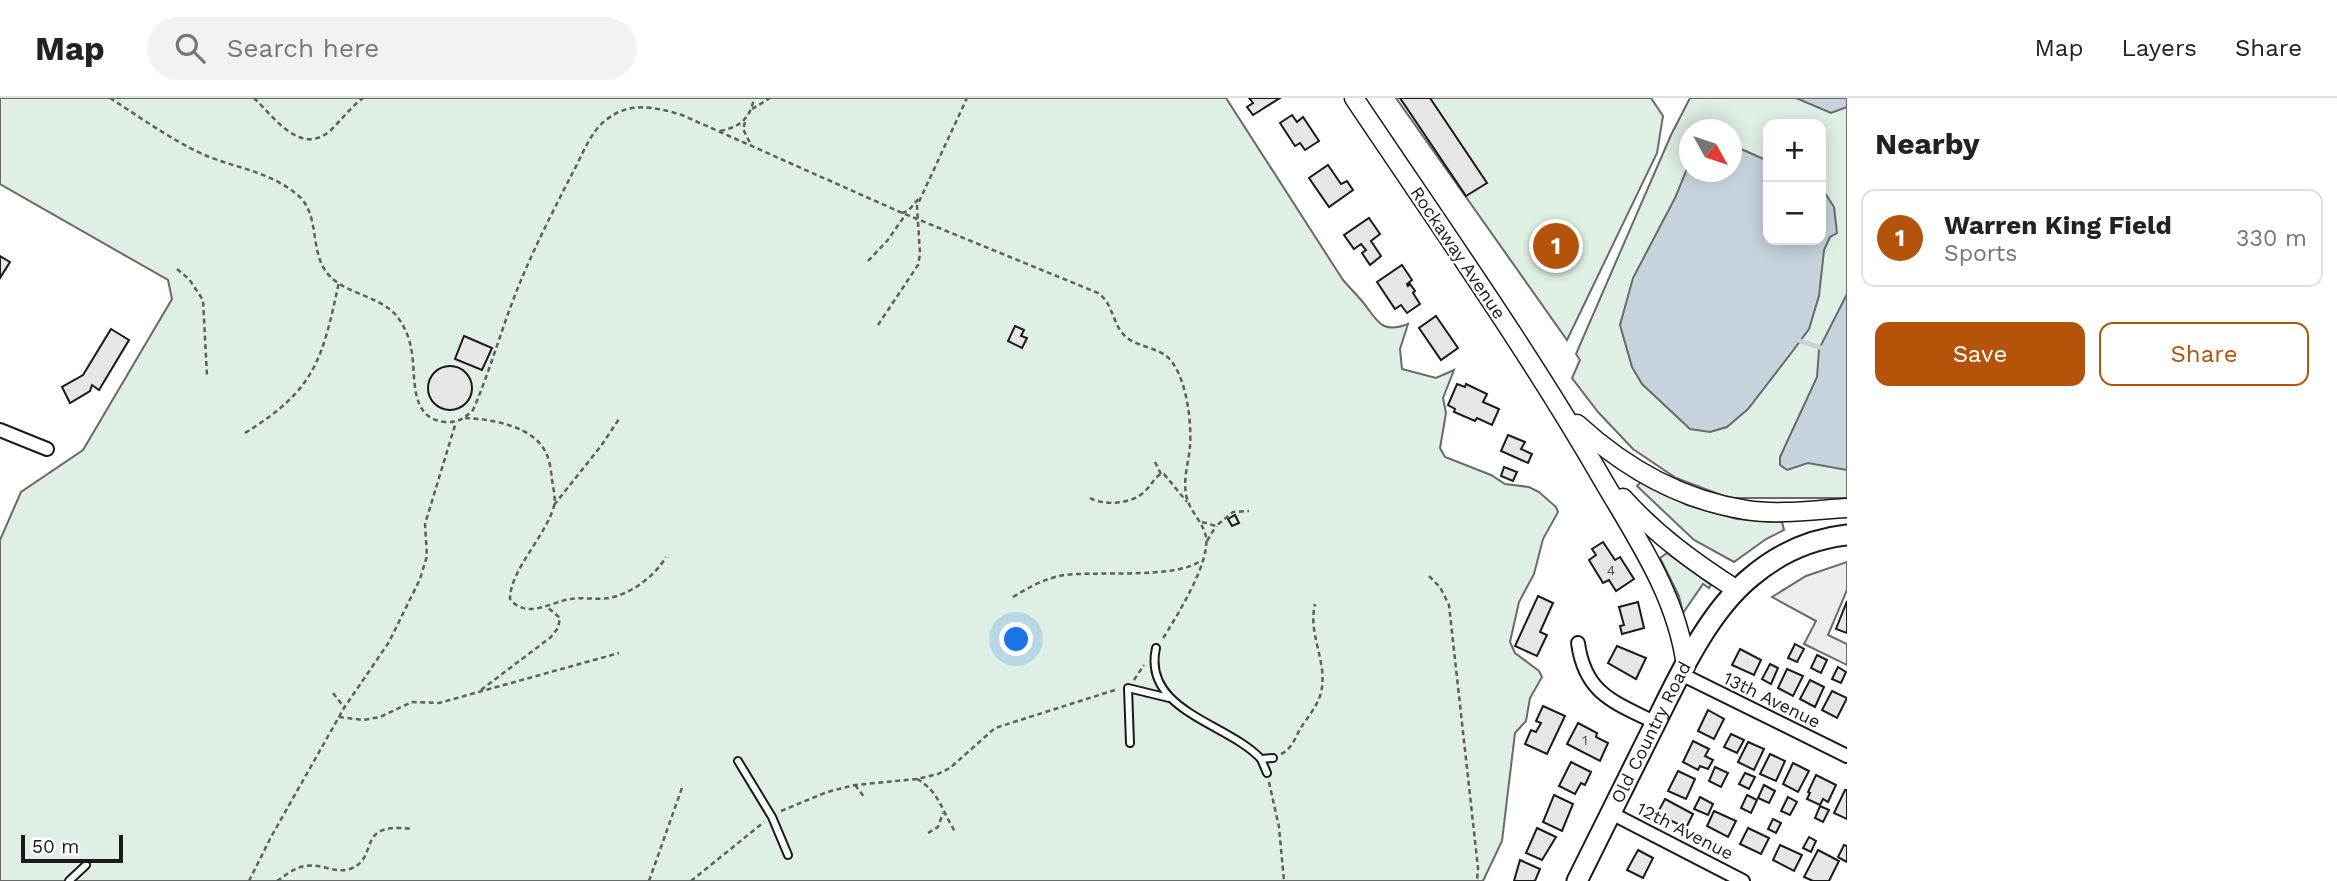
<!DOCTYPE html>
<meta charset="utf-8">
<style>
:root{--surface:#fff;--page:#f2f2f2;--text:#222;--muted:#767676;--line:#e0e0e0;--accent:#b45309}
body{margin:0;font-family:"Work Sans",sans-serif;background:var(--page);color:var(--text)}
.controls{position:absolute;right:21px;top:21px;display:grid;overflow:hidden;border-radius:14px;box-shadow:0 4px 18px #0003}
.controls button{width:63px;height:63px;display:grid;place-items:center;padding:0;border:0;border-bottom:2px solid var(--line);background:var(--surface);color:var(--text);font:35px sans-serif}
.compass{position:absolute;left:1679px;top:21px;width:63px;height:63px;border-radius:50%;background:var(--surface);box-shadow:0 4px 18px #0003;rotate:130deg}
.scale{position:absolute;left:21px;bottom:18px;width:102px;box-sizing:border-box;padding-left:7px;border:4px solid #1a1a1a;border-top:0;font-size:19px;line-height:24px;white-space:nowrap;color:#1a1a1a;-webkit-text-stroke:5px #fff;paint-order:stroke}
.you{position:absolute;left:1017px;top:542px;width:24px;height:24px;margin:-18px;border:5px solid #fff;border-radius:50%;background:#1a73e8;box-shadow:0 0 0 10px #1a73e833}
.badge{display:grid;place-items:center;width:46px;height:46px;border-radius:50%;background:var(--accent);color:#fff;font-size:23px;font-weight:700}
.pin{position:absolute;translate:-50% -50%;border:4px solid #fff;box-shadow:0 2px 7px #0006}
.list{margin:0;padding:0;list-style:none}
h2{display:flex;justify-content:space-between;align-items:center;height:91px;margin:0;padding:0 28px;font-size:30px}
h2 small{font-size:23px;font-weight:400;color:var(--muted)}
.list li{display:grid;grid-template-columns:46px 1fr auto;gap:21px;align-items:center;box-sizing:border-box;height:98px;margin:0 14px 14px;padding:0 14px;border:2px solid var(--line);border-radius:14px}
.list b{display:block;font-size:26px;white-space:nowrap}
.list p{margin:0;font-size:23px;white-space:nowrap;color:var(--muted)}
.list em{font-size:23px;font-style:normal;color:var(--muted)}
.actions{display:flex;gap:14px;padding:21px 28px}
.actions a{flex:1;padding:16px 0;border:2px solid var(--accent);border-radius:14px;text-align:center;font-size:24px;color:var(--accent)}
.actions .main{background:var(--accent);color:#fff}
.icon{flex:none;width:38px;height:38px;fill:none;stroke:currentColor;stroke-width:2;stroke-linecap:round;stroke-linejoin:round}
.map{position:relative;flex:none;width:1847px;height:783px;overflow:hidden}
header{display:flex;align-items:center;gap:42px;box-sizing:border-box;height:98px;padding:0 35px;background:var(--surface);border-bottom:2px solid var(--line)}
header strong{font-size:33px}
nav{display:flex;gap:38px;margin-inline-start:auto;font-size:24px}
.search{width:490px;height:63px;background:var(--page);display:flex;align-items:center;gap:18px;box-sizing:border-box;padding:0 24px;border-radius:38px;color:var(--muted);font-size:26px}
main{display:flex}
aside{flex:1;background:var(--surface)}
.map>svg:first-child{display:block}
</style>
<header>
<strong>Map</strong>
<div class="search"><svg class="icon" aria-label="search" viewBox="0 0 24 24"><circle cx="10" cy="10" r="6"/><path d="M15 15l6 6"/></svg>Search here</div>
<nav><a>Map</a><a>Layers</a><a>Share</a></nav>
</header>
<main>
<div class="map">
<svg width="1847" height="783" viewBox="0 0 1847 783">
<rect width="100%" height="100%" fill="#fff"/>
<!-- green -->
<g fill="#e0efe3" stroke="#6a6a6a" stroke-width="2" fill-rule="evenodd">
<path d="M0 0H1226L1343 182C1349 189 1356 196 1362 203 1377 221 1380 237 1408 226L1400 251 1402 271 1436 280 1454 272 1443 300 1446 315 1440 350 1445 359 1491 377 1505 386 1529 389 1539 394 1556 409 1558 414 1543 441 1534 476 1519 504 1510 544 1515 555 1539 573 1542 579 1530 600 1526 623 1515 635 1502 743 1483 783H0V442L21 394 83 352 172 201 168 182 0 86Z"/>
<polygon points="1396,0 1651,0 1663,18 1657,55 1567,242"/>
<path d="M1690 0H1847V400H1729L1676 380 1633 351 1598 314 1572 280 1580 262 1576 256 1671 37ZM1768 26H1821V142H1768ZM1689 32H1731V74H1689Z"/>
<polygon points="1643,382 1687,407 1737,421 1782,424 1784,432 1766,441 1734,464 1694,442 1637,388"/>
<polygon points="1667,455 1711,487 1709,490 1703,486 1683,515 1679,498 1660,460"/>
</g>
<!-- parking -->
<polygon fill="#ededed" stroke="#6a6a6a" stroke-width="2" points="1847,464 1847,492 1828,537 1847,546 1847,567 1804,546 1816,523 1772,499 1806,478"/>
<!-- water -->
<g fill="#c6d2dc" stroke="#6a6a6a" stroke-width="2">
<polygon points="1796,0 1847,0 1847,9 1831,15"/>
<polygon points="1732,47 1768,63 1768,142 1821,142 1821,89 1834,109 1837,135 1830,139 1824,152 1819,198 1809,231 1792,254 1748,311 1727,329 1710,334 1690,331 1642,286 1632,269 1620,227 1633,180 1675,100 1689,66 1689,74 1731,74"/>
<polygon points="1847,196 1847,372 1808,365 1787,372 1780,367 1780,359 1817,279 1819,251"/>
</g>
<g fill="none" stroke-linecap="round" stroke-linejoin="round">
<!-- stream -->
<polyline stroke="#c6d2dc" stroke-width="4.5" points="1800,243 1825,251"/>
</g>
<!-- building -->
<g fill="#e6e6e6" stroke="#1a1a1a" stroke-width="2">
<polygon points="1249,0 1280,0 1253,17 1247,9 1253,5"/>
<polygon points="1400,0 1430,0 1487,85 1466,98"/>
<polygon points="1292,17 1297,24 1303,19 1319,43 1305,52 1300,45 1295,48 1280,25"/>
<polygon points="1328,67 1341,86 1347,83 1353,92 1329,109 1309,80"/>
<polygon points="1369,120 1380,136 1371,143 1381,158 1370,167 1362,155 1366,152 1361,146 1354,151 1344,137"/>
<polygon points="0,158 10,164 0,180"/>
<polygon points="1402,167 1412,182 1407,186 1408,188 1410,186 1415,193 1413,195 1420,206 1407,215 1401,207 1395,211 1377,184"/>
<polygon points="1436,218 1458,250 1441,262 1419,230"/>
<polygon points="1015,228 1024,232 1021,238 1027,240 1022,250 1008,243"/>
<polygon points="111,231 129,242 99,292 92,287 90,293 70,305 62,289 83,277"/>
<polygon points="464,238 492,250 482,272 455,261"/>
<circle cx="450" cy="290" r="22"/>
<polygon points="1457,286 1465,289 1466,286 1487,296 1483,304 1499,311 1492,327 1477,320 1475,323 1454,314 1455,311 1448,307"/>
<polygon points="1508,337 1525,344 1521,351 1532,356 1528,365 1501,353"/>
<polygon points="1504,369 1517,374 1513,383 1501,378"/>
<polygon points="1235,417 1239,425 1232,428 1228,421"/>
<polygon points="1603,444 1615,462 1620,459 1634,481 1616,493 1609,482 1603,485 1589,462 1596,457 1592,451"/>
<polygon points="1538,498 1553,505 1540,534 1547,537 1537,558 1515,548"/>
<polygon points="1847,503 1847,535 1836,531"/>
<polygon points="1638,504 1644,530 1622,536 1620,528 1624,527 1619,509"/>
<polygon points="1795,546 1804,551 1797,564 1788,560"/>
<polygon points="1617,548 1646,560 1636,581 1608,565"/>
<polygon points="1740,551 1761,562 1754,577 1732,567"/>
<polygon points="1817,557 1827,562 1821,575 1811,570"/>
<polygon points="1770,566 1778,570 1771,586 1762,581"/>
<polygon points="1838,569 1846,574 1841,585 1832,581"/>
<polygon points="1787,571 1803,578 1793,598 1778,590"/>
<polygon points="1810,582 1824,589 1815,609 1800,601"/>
<polygon points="1832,593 1847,600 1837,620 1822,612"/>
<polygon points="1543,608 1565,618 1547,656 1525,646 1531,632 1536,634 1541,625 1536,623"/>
<polygon points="1708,612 1724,621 1714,641 1698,633"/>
<polygon points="1578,625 1597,635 1596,639 1608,645 1600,663 1567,646"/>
<polygon points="1731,636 1744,642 1737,655 1724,649"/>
<polygon points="1693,643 1709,651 1705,658 1713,662 1708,671 1700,668 1698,672 1683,664"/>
<polygon points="1748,644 1764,651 1754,672 1738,664"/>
<polygon points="1770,656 1785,663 1776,683 1760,676"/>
<polygon points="1571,664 1591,674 1585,687 1581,685 1575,696 1559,688"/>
<polygon points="1793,665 1809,673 1798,694 1783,686"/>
<polygon points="1715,669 1728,675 1721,689 1709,683"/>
<polygon points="1678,673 1695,681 1686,701 1668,693"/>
<polygon points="1745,675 1755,679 1749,691 1739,686"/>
<polygon points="1816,677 1836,687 1828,704 1823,701 1820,707 1807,701 1810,695 1808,694"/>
<polygon points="1764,687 1775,693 1769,705 1758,700"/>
<polygon points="1845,692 1847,692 1847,721 1834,715"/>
<polygon points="1554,697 1573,706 1562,733 1543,724"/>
<polygon points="1747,697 1757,702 1751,715 1741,710"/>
<polygon points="1700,699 1713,706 1708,717 1694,711"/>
<polygon points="1788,699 1797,704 1790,717 1781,713"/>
<polygon points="1665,701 1693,716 1686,730 1657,716"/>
<polygon points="1820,708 1829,712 1823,724 1815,720"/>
<polygon points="1714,713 1736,723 1728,739 1707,728"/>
<polygon points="1773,721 1781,725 1776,735 1768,731"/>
<polygon points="1537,730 1556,739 1542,762 1526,755"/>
<polygon points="1748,730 1769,740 1761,756 1740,746"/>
<polygon points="1809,739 1816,743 1811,754 1803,750"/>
<polygon points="1780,747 1802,757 1794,773 1773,762"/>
<polygon points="1844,747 1847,748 1847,764 1838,759"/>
<polygon points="1638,752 1653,760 1643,780 1627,772"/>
<polygon points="1818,752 1839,763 1829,783 1813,783 1804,779"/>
<polygon points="1520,762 1540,771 1535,783 1514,783"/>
</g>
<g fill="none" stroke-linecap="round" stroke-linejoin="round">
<defs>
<g id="service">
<path d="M1156 550C1142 613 1228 625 1261 661"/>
<polyline points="1130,645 1128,590 1169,600"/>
<polyline points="738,663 772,719 788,757"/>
<polyline points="1267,675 1261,661 1273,660"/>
<polyline points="69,783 86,767"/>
</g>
<g id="minor">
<polyline points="0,332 47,351"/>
<path d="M1578 545C1585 596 1614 604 1656 625"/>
<polyline points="1681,576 1847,658"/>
<polyline points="1611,715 1743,783"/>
</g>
<g id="secondary">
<path d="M1354 0C1439 127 1528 252 1604 384 1638 442 1677 499 1686 568"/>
<path d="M1577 326C1625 370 1681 402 1746 412 1778 417 1814 412 1847 410"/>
<path d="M1623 400C1656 437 1695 465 1737 492"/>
</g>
<g id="primary">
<path id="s1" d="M1577 783C1602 732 1628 681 1653 630 1678 580 1707 515 1751 479 1778 456 1811 441 1847 437"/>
</g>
</defs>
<!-- service casing -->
<use href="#service" stroke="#1a1a1a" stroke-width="10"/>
<!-- minor casing -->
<use href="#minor" stroke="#1a1a1a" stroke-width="16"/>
<!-- secondary casing -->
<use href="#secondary" stroke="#1a1a1a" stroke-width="21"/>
<!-- primary casing -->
<use href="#primary" stroke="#1a1a1a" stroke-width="23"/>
<!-- path -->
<g stroke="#5f5f5f" stroke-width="2.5" stroke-dasharray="5 3.5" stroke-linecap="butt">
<path d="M110 0C138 18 166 38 196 53 230 70 262 70 294 94 322 114 308 150 327 175 344 196 377 197 395 216 403 225 409 238 411 250 417 276 407 320 445 324 457 325 464 321 473 312 490 273 501 232 517 192 533 152 553 113 572 76 582 58 590 34 606 22 629 3 656 9 682 17L900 114 1098 195C1114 206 1112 227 1126 239 1137 248 1153 249 1165 257 1186 272 1192 324 1190 348 1189 363 1183 380 1186 396 1188 412 1203 423 1206 439 1210 466 1176 519 1162 542"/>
<path d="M254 0C275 20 301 59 331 32 342 21 351 9 363 0"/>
<polyline points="752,11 770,0"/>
<polyline points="745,24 743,31 751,47"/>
<path d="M720 33C740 29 750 21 754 0"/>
<polyline points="902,115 908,113 920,99"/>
<polyline points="868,163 887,143 906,116"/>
<polyline points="177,171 189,181 203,202 207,278"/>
<polyline points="878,227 918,167 920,156 917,108 967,0"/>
<path d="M465 320C491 321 534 328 546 355 550 363 551 373 552 381 553 390 556 400 554 408 546 438 510 472 510 501 527 522 550 504 571 501 583 499 597 502 609 500 631 496 655 478 666 459"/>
<path d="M245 335C316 291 322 262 339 184"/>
<polyline points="1155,364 1161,376"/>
<path d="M1090 400C1104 408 1132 406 1144 394 1150 389 1153 382 1159 377L1164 376 1187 404"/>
<polyline points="554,407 601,348 619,321"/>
<polyline points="1202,424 1216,428 1233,414 1249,413"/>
<polyline points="1207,443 1216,428"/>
<polyline points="1429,478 1440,489 1449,507 1478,770 1477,783"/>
<path d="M1013 499C1029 489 1046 480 1064 477 1095 473 1177 481 1200 463"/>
<polyline points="1134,582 1144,567"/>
<polyline points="481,592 551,539 558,530 560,520 547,509"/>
<polyline points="333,595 344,609"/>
<polyline points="339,619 363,622 380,619 412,604 439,605 619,555"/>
<path d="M1281 656C1292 651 1295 640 1300 631 1307 620 1316 610 1320 598 1330 567 1307 537 1315 506"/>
<path d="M917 681C940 694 942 714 956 735"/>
<polyline points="1269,684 1279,729 1284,783"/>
<polyline points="855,687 865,700"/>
<polyline points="781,713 827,694 855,687 917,681 938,676 950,670 995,630 1118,591"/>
<polyline points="928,735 938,729 943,715"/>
<polyline points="249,783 271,739 344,610 389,544 420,481 427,458 425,426 456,324"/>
<path d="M277 783C286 777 295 769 306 768 321 765 335 776 350 771 381 760 353 723 413 731"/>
<polyline points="649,783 683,687"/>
<polyline points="691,783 764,724"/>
</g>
<!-- service -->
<use href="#service" stroke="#fff" stroke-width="6"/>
<!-- minor -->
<use href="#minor" stroke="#fff" stroke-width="12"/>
<!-- secondary -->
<use href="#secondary" stroke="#fff" stroke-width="18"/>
<!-- primary -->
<use href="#primary" stroke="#fff" stroke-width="19"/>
</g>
<g text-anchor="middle" stroke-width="5" stroke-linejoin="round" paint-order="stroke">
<!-- number labels -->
<g font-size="14" fill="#4d4d4d">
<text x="1611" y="477">4</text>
<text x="1585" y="647">1</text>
</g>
<!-- street labels -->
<g font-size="18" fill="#1a1a1a" stroke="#fff">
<text transform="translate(1458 155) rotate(56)" y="6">Rockaway Avenue</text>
<text transform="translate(1772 602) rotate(26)" y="6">13th Avenue</text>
<text dy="6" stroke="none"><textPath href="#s1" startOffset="166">Old Country Road</textPath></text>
<text transform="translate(1685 733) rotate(27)" y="6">12th Avenue</text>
</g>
</g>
</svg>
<div class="controls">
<button>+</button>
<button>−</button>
</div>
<svg class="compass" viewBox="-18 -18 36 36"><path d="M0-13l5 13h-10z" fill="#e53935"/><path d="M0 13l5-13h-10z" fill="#767676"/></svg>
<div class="scale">50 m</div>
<div class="you"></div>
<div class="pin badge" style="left:1556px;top:148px">1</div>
</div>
<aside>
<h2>Nearby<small></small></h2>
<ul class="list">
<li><span class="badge">1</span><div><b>Warren King Field</b><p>Sports</p></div><em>330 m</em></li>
</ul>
<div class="actions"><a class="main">Save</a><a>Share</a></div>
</aside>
</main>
